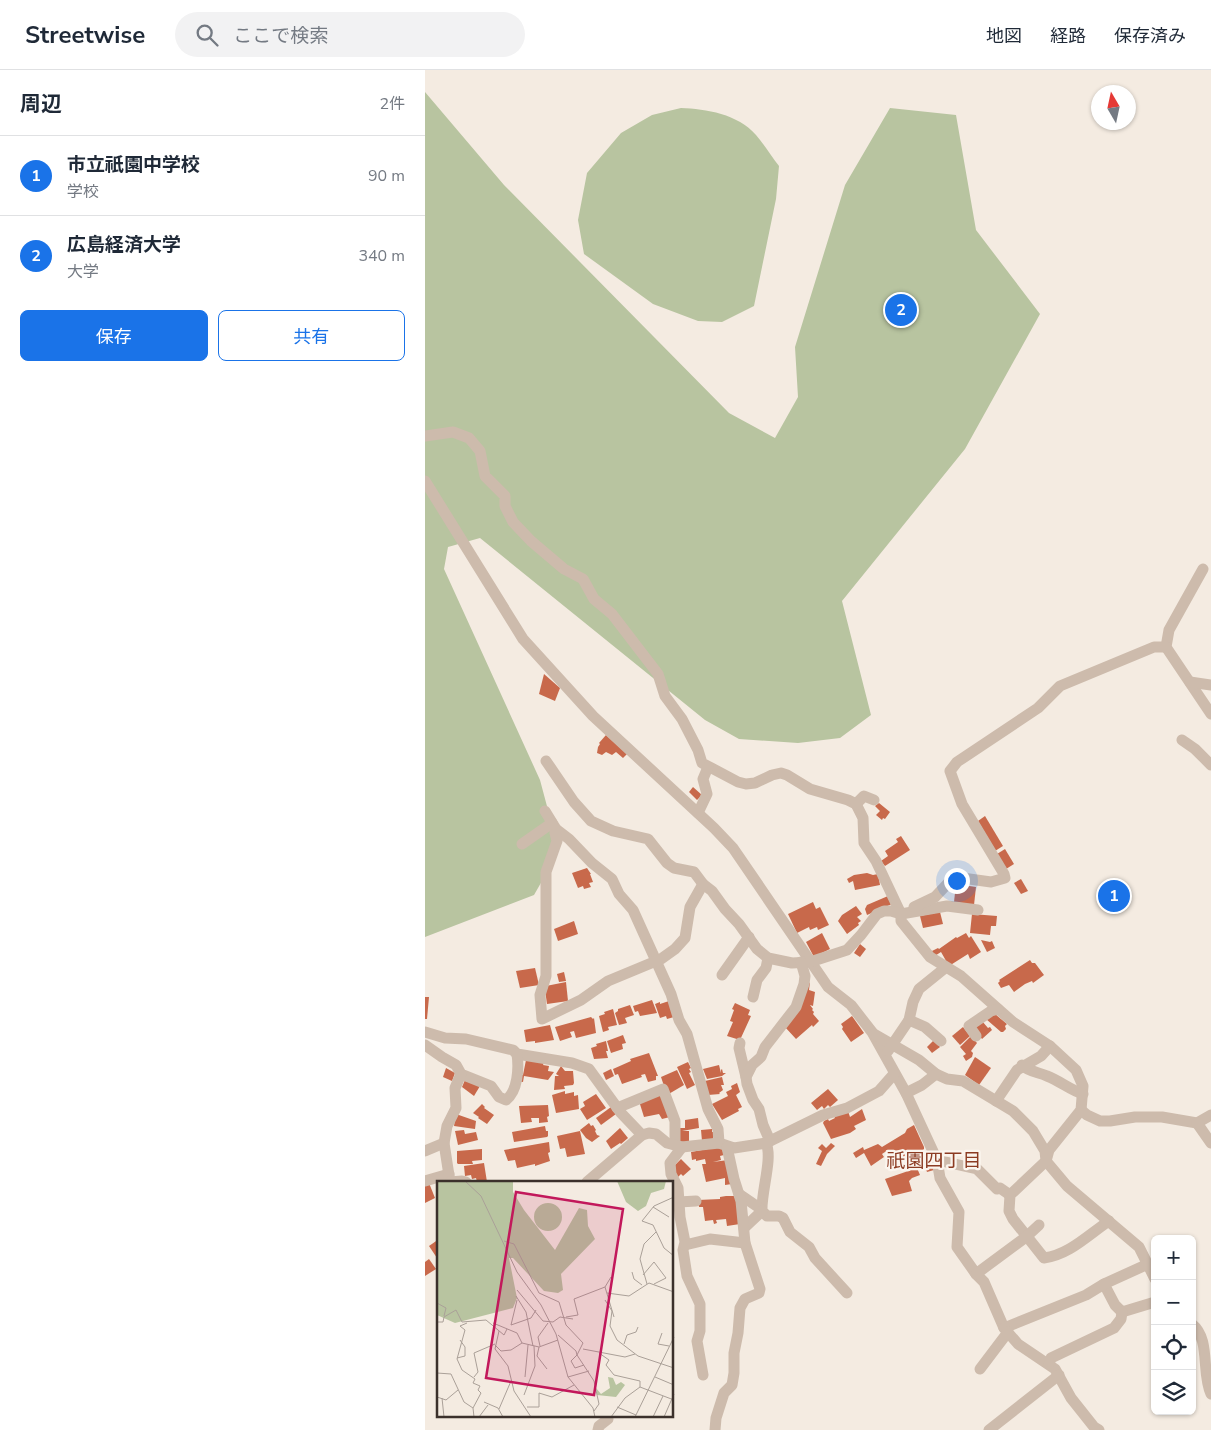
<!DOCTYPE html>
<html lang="ja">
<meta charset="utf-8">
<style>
:root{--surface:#fff;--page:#f2f2f3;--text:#1f2937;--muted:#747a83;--line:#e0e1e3;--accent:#1a73e8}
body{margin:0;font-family:"Nunito Sans","Noto Sans JP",sans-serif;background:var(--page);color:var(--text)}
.controls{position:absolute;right:15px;bottom:15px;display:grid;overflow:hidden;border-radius:8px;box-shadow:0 1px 4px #0004}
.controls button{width:45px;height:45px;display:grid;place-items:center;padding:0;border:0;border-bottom:1px solid var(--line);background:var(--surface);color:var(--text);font:25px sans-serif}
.compass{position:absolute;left:666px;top:15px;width:45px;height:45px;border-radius:50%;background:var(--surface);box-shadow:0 1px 4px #0004;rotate:351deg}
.you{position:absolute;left:531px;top:810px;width:18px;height:18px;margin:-12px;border:4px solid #fff;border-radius:50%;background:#1a73e8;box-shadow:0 0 0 8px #1a73e833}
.badge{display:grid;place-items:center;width:32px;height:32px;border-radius:50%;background:var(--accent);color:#fff;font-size:16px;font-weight:700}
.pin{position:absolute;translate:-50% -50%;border:2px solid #fff;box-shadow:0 1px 5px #0006}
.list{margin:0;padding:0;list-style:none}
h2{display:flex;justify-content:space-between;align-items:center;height:65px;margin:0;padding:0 20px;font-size:21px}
h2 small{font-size:16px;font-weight:400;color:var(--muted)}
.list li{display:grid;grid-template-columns:32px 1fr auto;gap:15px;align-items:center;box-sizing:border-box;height:80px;padding:0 20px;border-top:1px solid var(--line)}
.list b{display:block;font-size:19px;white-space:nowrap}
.list p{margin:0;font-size:16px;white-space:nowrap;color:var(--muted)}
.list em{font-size:16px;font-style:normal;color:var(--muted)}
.actions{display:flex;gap:10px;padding:15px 20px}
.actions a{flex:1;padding:11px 0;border:1px solid var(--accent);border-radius:8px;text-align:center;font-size:18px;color:var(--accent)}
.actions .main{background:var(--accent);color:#fff}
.icon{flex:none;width:28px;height:28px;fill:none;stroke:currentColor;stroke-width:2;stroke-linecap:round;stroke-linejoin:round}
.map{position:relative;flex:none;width:786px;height:1360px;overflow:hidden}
header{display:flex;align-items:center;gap:30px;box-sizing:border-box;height:70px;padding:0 25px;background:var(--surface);border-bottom:1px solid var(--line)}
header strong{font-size:24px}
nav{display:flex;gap:28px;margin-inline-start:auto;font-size:18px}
.search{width:350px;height:45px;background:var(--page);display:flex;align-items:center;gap:12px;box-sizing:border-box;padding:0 18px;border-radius:28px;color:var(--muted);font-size:19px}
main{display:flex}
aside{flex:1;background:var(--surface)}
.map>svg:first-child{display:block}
</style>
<header>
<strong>Streetwise</strong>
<div class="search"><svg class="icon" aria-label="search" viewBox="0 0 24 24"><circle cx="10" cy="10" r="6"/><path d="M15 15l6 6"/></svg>ここで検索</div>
<nav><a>地図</a><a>経路</a><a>保存済み</a></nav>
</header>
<main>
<aside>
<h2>周辺<small>2件</small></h2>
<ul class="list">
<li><span class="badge">1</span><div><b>市立祇園中学校</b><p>学校</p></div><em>90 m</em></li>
<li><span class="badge">2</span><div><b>広島経済大学</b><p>大学</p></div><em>340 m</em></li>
</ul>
<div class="actions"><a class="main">保存</a><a>共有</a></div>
</aside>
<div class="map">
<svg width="786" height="1360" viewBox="0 0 786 1360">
<rect width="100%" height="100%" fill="#f4ebe1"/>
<!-- green -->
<g fill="#b8c4a0">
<polygon points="0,22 79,115 304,343 350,368 373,327 370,277 420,115 465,38 531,45 551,160 615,244 540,379 417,531 446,645 415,668 373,673 314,669 280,650 55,468 23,477 19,499 115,710 127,755 129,790 109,825 0,867"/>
<path d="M256 38C281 39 313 44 331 65 339 74 346 86 354 96L351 129 329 236 297 252 273 251 228 234 159 184 153 150 162 103 196 63 227 45Z"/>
</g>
<!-- building -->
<g fill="#c8694b">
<polygon points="119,604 135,618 130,631 114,624"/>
<polygon points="181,665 202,684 198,688 191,682 187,685 181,682 177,685 172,683 173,677 175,674 174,673"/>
<polygon points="268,717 277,725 272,730 264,722"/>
<polygon points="454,733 465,742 460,749 458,748 457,750 451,745 455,741 450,736"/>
<polygon points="560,746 578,776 570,781 553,751"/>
<polygon points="476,766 485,780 460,796 456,791 463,786 460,781 473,772 471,769"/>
<polygon points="580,779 589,794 581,799 572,784"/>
<polygon points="162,798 166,804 165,804 168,812 164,813 166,817 159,819 158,816 153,818 147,803"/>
<polygon points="442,803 448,805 453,804 455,815 430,820 428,811 424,813 422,809 429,805"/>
<polygon points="596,809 603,821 596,824 589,813"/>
<polygon points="531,814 551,817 549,835 529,832"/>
<polygon points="463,826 467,834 442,845 440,839 442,835"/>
<polygon points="388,832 391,839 395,837 404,855 393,860 392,857 385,860 384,857 372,863 363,844"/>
<polygon points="431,836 437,844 432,847 436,851 433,853 434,855 422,864 413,851 417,845"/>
<polygon points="515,842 518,854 498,858 495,846"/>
<polygon points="547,844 572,846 571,856 566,856 565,865 545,863"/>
<polygon points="149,851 153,864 133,871 129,859"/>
<polygon points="397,863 405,879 389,887 381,872"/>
<polygon points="541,863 544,868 546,866 556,882 545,889 543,884 524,896 516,882 508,887 505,882 513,878 514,879 531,867 532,868"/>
<polygon points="556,870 565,872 567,871 570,878 562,882"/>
<polygon points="435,874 441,879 435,887 429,883"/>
<polygon points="605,890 607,893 610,893 619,905 608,913 607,911 600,914 589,922 584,915 576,918 573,913 575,911 574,910"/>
<polygon points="110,898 114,915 95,918 91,901"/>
<polygon points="139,902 141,911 134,912 132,904"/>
<polygon points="141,912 143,931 122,934 120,920 121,916"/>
<polygon points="385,912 384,920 390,922 388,936 385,935 388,939 387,940 389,942 388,944 394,951 388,957 387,955 371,969 360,957"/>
<polygon points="0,927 4,927 2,949 0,949"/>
<polygon points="227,930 232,943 215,946 213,941 210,942 208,936"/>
<polygon points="244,931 249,947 242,949 241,946 235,948 230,934 235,932 235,934"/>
<polygon points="310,933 325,940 323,945 326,946 315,970 302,966 308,952 305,951 309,940 307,939"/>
<polygon points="205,935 209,945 200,948 202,953 194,955 190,943 193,941 193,939"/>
<polygon points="188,939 192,955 183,957 184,960 178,962 174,946 180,944 179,942"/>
<polygon points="570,944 582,954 580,956 581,959 578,962 576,962 561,949"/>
<polygon points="427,946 439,963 426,972 417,959 418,957 416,954"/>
<polygon points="166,947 168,949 169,948 171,963 151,968 149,961 145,962 147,967 135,971 130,957"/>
<polygon points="557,951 563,958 565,957 567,960 557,969 549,958"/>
<polygon points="125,955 129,970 110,973 110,971 101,972 99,960"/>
<polygon points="538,957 545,966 535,975 527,966"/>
<polygon points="198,965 201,973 197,974 198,979 186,983 182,971"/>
<polygon points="546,966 552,973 546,981 548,983 547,987 541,991 538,986 541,984 535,977"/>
<polygon points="509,970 515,977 507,983 502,977"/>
<polygon points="181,971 183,981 181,981 183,988 169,989 166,978 172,976 171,974"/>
<polygon points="224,983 233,1006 231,1006 231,1010 223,1012 220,1004 216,1005 217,1007 197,1014 193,1004 190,1005 188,999 206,991 205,989"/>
<polygon points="550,987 566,998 554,1015 540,1005"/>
<polygon points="101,990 119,993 118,995 124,996 123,1001 129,1002 123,1010 99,1006 98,1012 92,1011 93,1004 98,1005"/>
<polygon points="263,992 266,998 264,999 266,1002 264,1003 270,1015 262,1019 252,997"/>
<polygon points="294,995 296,1003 296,1000 297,999 298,1003 301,1003 297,1006 282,1009 278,999"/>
<polygon points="136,996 140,1001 148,1001 149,1013 148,1015 139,1016 140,1019 129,1020 130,1006 134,1006 131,1004"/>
<polygon points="21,998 30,1003 27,1011 18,1007"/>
<polygon points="186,999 189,1006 181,1010 178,1003"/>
<polygon points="252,1000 259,1015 242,1025 236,1007"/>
<polygon points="297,1007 299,1015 296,1015 298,1020 294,1023 295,1024 283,1025 280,1011"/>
<polygon points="40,1010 55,1016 49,1026 37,1017"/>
<polygon points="312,1013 315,1022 311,1025 317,1037 313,1039 314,1041 297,1050 287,1034 303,1026 301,1022 307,1019 306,1016"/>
<polygon points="403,1019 413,1030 405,1037 403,1035 399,1039 397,1036 392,1040 386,1033"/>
<polygon points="140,1021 140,1024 149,1022 149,1026 153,1025 154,1039 131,1043 127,1025"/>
<polygon points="237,1023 245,1047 237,1049 234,1044 219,1047 214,1031"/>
<polygon points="171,1024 181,1038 162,1050 155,1039 160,1036 158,1032"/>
<polygon points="57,1034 60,1037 59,1038 69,1045 62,1054 53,1048 54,1047 48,1043"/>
<polygon points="123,1035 124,1046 122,1047 123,1052 114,1053 114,1048 106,1048 107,1052 96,1053 94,1036"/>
<polygon points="186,1037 191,1044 176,1055 171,1048"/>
<polygon points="437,1039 441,1050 429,1056 431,1059 425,1063 406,1069 398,1053 399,1051 403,1049 404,1051 410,1048 409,1046 423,1041 425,1047"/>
<polygon points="31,1044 51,1051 50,1059 29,1056"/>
<polygon points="273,1048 274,1058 257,1061 264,1061 264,1072 254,1072 252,1058 260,1058 260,1050"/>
<polygon points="164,1053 166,1056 168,1055 171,1060 170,1061 172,1065 175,1066 167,1072 161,1068 155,1060"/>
<polygon points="489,1055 499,1077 499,1079 490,1086 487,1081 470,1093 463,1081 460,1082 457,1084 459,1087 446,1096 439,1083 431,1088 428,1083 438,1077 439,1080 453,1074 457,1077 480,1063 482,1059"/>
<polygon points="120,1056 121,1061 123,1061 123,1066 122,1067 89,1072 87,1062"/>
<polygon points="195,1058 203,1068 196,1074 195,1073 186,1079 181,1071"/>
<polygon points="287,1059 287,1062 288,1062 288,1069 277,1071 276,1060"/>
<polygon points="39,1060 40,1064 51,1062 53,1070 33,1075 30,1061"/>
<polygon points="155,1061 160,1084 142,1087 140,1078 135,1079 132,1066"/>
<polygon points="124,1072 125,1082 123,1083 125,1091 110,1096 110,1094 92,1098 90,1090 83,1091 79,1080"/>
<polygon points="406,1073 410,1076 402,1084 396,1096 391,1094 397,1081 393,1078 397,1074 401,1078"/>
<polygon points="294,1077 297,1079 299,1085 295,1086 296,1090 288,1092 303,1090 307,1114 300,1115 300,1108 281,1112 277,1094 281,1094 280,1089 271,1091 271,1089 267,1090 266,1082"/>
<polygon points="57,1079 57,1090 47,1091 48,1094 33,1094 32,1093 32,1081"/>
<polygon points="503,1083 509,1100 502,1102 496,1085"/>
<polygon points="256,1089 266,1099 258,1106 256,1104 252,1108 249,1096"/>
<polygon points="59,1093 62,1112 52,1112 51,1108 47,1109 46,1105 40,1106 39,1096"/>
<polygon points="492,1098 495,1105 487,1108 484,1111 487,1121 467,1126 460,1109"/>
<polygon points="4,1113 10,1128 0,1133 0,1115"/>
<polygon points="301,1126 312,1126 315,1154 302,1156 301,1149 291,1150 292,1153 289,1154 288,1150 280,1151 278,1137 274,1137 273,1130 295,1129 295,1127"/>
<polygon points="14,1169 14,1187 12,1188 4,1176"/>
<polygon points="4,1189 11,1199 0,1206 0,1192"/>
</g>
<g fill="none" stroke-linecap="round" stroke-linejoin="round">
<!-- minor -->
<g stroke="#cdbbac" stroke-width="11">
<polyline points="0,366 28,362 44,368 55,381 60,406 80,426 80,436 88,452 106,471 139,499 158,509 169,529 187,544 233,604 240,626 257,649 273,680 277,693 313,712 321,714 330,713 347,705 356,703 362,705 385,719 423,730 431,734 438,748 439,773 451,791 476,844 476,851 505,887 536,906 588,952 625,976 651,1000 658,1016 656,1040 624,1080 621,1091 642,1116 714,1177 730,1209"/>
<polyline points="0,411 98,569 168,646 289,758 308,778 403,917 426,935 447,962 481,1023 512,1090 515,1108 534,1142 532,1177 551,1204 559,1212 579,1258 593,1274 630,1299 646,1328 669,1357 674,1360"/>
<polyline points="778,499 744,560 741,577 786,644"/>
<polyline points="765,612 786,615"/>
<polyline points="757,670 770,679 786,695"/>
<polyline points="121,691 149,732 166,751 188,761 223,769 242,793 249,798 269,802 278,814 287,821 300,839 314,854 332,879 343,888 367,893 385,892 422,880 436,865 452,844 459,841 466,841 476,844 522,836 553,840"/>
<polyline points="431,734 439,726 449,730"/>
<polyline points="120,741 131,759 144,769 167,793 187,809 194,824 208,840 246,924 254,950 262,964 283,1039 293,1059 294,1073"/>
<polyline points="273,743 282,724 278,709 283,697"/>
<polyline points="131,759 130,763 132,771 121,802 121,906 115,925 117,949 156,930 183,911 236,889 250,879 260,868 265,837 278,814"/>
<polyline points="97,774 127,753"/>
<polyline points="489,837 510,827 526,810 530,807 566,812 580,808 579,804 537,734 525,701 532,692 613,638 635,616 729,577 741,577"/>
<polyline points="297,905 324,867"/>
<polyline points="328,927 332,910 341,898 343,888"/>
<polyline points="484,950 500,957 516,971"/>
<polyline points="0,962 20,968 41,969 88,980 92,984 147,993 164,999 196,1043 217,1065"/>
<path d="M449 964 494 990 511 1004 522 1009 538 1011 588 1041 608 1061 620 1081 621 1091 585 1125 584 1141 588 1149 619 1188C644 1185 663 1165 684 1151"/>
<polyline points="551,966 544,956 566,941 573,939"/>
<polyline points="315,973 314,978 321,1007"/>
<path d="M0 975 17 987 31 995 36 1004 66 1016 74 1027 81 1030C93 1021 94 998 92 984"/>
<polyline points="463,981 484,950 488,932 494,919 520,898"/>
<path d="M597 995C604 1002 614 1002 622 1006 635 1011 645 1020 658 1024"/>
<polyline points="481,1023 497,1015 511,1004"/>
<polyline points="571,1031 592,1000 616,986 625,976"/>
<polyline points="192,1038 238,1019 250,1051 250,1075"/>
<polyline points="656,1040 662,1045 675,1051 685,1051 710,1047 737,1047 772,1053 786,1045"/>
<polyline points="772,1053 786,1073"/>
<polyline points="345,1071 338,1055 334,1039 328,1030 322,1014 321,1007 327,995 336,987 340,977 371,937 379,914 380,906 376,892"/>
<path d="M341 1073C348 1088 336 1122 337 1141L342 1146H354L358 1148 365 1162 384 1177 390 1188 422 1223"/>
<polyline points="257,1077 245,1093 246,1104 253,1118 255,1147 260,1172 258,1180 262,1206 275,1234 275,1261 272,1271 278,1305"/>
<polyline points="0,1081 19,1073"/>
<polyline points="512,1090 552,1099 572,1119 575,1118 585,1125"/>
<polyline points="0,1111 24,1104"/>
<polyline points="25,1112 19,1073 22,1056 31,1038 30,1018 36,1004"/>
<polyline points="25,1112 37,1111 41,1112"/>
<polyline points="162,1112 217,1065 224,1063 231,1064 242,1073 257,1077 294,1073 309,1078 341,1073 398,1045 422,1038 454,1021 469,1004"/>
<polyline points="314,1124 336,1139"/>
<polyline points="254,1132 271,1131"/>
<polyline points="319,1158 337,1141"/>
<polyline points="260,1175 285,1169 320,1173"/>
<polyline points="551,1204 601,1167 614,1155"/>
<polyline points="679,1214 690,1235 697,1242 730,1232"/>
<path d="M767 1254C786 1269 776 1303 786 1324"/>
<polyline points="579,1258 661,1225 679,1214 723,1194"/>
<polyline points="624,1294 626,1288 689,1258 696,1249 697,1242"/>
<polyline points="555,1299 583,1262"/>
<polyline points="173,1360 174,1356 183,1349"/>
<polyline points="290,1360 291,1348 299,1323 307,1315 309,1303 309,1283 313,1263 315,1238 320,1229 334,1223 335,1219 320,1173 316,1131 309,1109 302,1077"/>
<polyline points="564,1360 634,1305"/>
</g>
</g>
<g text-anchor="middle" stroke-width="4.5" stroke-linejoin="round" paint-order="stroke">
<!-- neighbourhood labels -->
<g font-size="19" fill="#8c3b22" stroke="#fbf5ee">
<text x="509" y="1097">祇園四丁目</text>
</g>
</g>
<!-- overview -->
<g transform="translate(12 1111)">
<rect width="236" height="236" fill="#f4ebe1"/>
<path d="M0 0H76V11L87 29 118 69 142 27 150 29 151 45 158 58 124 93 126 109 121 112 107 110 76 77H72L80 117 76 127 18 142 0 134ZM180 0H229L227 8 214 12 209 25 201 30 189 21ZM97 36a14 14 0 1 1 28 0a14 14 0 1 1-28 0ZM171 196 176 197 179 204 184 201 188 204 179 216 160 214 159 207 164 213 173 207Z" fill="#b8c4a0"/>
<path fill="none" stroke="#aaa098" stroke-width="1" d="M28 0 44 15 80 91 104 124 119 153 131 196 156 227 158 236M216 26 232 36M205 40 216 44 227 67 237 75M205 40 217 25 237 16M67 60 77 63 102 112 122 121 129 144 146 162 140 174 157 200 162 223 157 230M195 91 197 98 205 104M206 94 217 81 229 97 217 103M174 96 168 106 177 136M210 103 203 78 207 63 219 51M80 109 106 140 116 141 123 136 136 138M170 112 192 115 212 102 237 111M79 115 89 131 96 165M168 119 175 130 173 145 180 159 201 175 237 187M0 122 9 127 7 135M129 136 141 134 137 118 168 106M0 141H6L7 136 19 129 25 141 49 139 67 154 70 148M30 142 23 145 28 149 20 178 25 189 38 198 36 202 43 205 41 209 44 212 36 227 37 236M56 142 80 152 85 162M74 144 94 137 99 129M74 144 80 119M62 150 58 168 71 185 77 210 94 236M225 152 221 163 232 165M121 154 139 170 140 174 134 180 138 187 147 184M187 163 190 154 199 151 201 146M58 164 64 170 74 169 85 162 102 166 121 159M103 165 101 156 111 142M102 166 100 175 110 188M146 168 188 176 198 173M162 172 172 179 169 184 177 194 203 200V206M20 177 28 175V166L23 159M0 192 14 193 27 221 36 227M37 196 41 191 37 172 58 163M88 196 91 164M131 196 152 190M218 196 237 204M87 214 98 185 97 165M0 216 9 219 21 209M5 217 7 236M47 221 61 227 66 236M90 226H102V212L115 216 137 204M180 226 199 234M62 228 74 200M42 236 51 224M174 236 188 217 203 206 237 219M198 236 237 156M216 236 226 215M227 236 237 213"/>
<path fill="#c2185b" fill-opacity="0.15" stroke="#c2185b" stroke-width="2.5" d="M79 11 186 28 157 214 49 197Z"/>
<rect width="236" height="236" fill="none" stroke="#3b302b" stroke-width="2.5"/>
</g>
</svg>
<div class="controls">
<button>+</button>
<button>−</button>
<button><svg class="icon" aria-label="locate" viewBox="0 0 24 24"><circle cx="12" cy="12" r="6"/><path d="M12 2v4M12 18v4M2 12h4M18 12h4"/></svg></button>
<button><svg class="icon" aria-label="layers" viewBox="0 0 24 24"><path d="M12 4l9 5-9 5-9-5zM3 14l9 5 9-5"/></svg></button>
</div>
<svg class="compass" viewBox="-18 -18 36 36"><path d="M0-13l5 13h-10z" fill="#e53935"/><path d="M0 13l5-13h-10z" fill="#747a83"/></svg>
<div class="you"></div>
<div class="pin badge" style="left:689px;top:826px">1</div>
<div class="pin badge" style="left:476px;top:240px">2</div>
</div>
</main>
